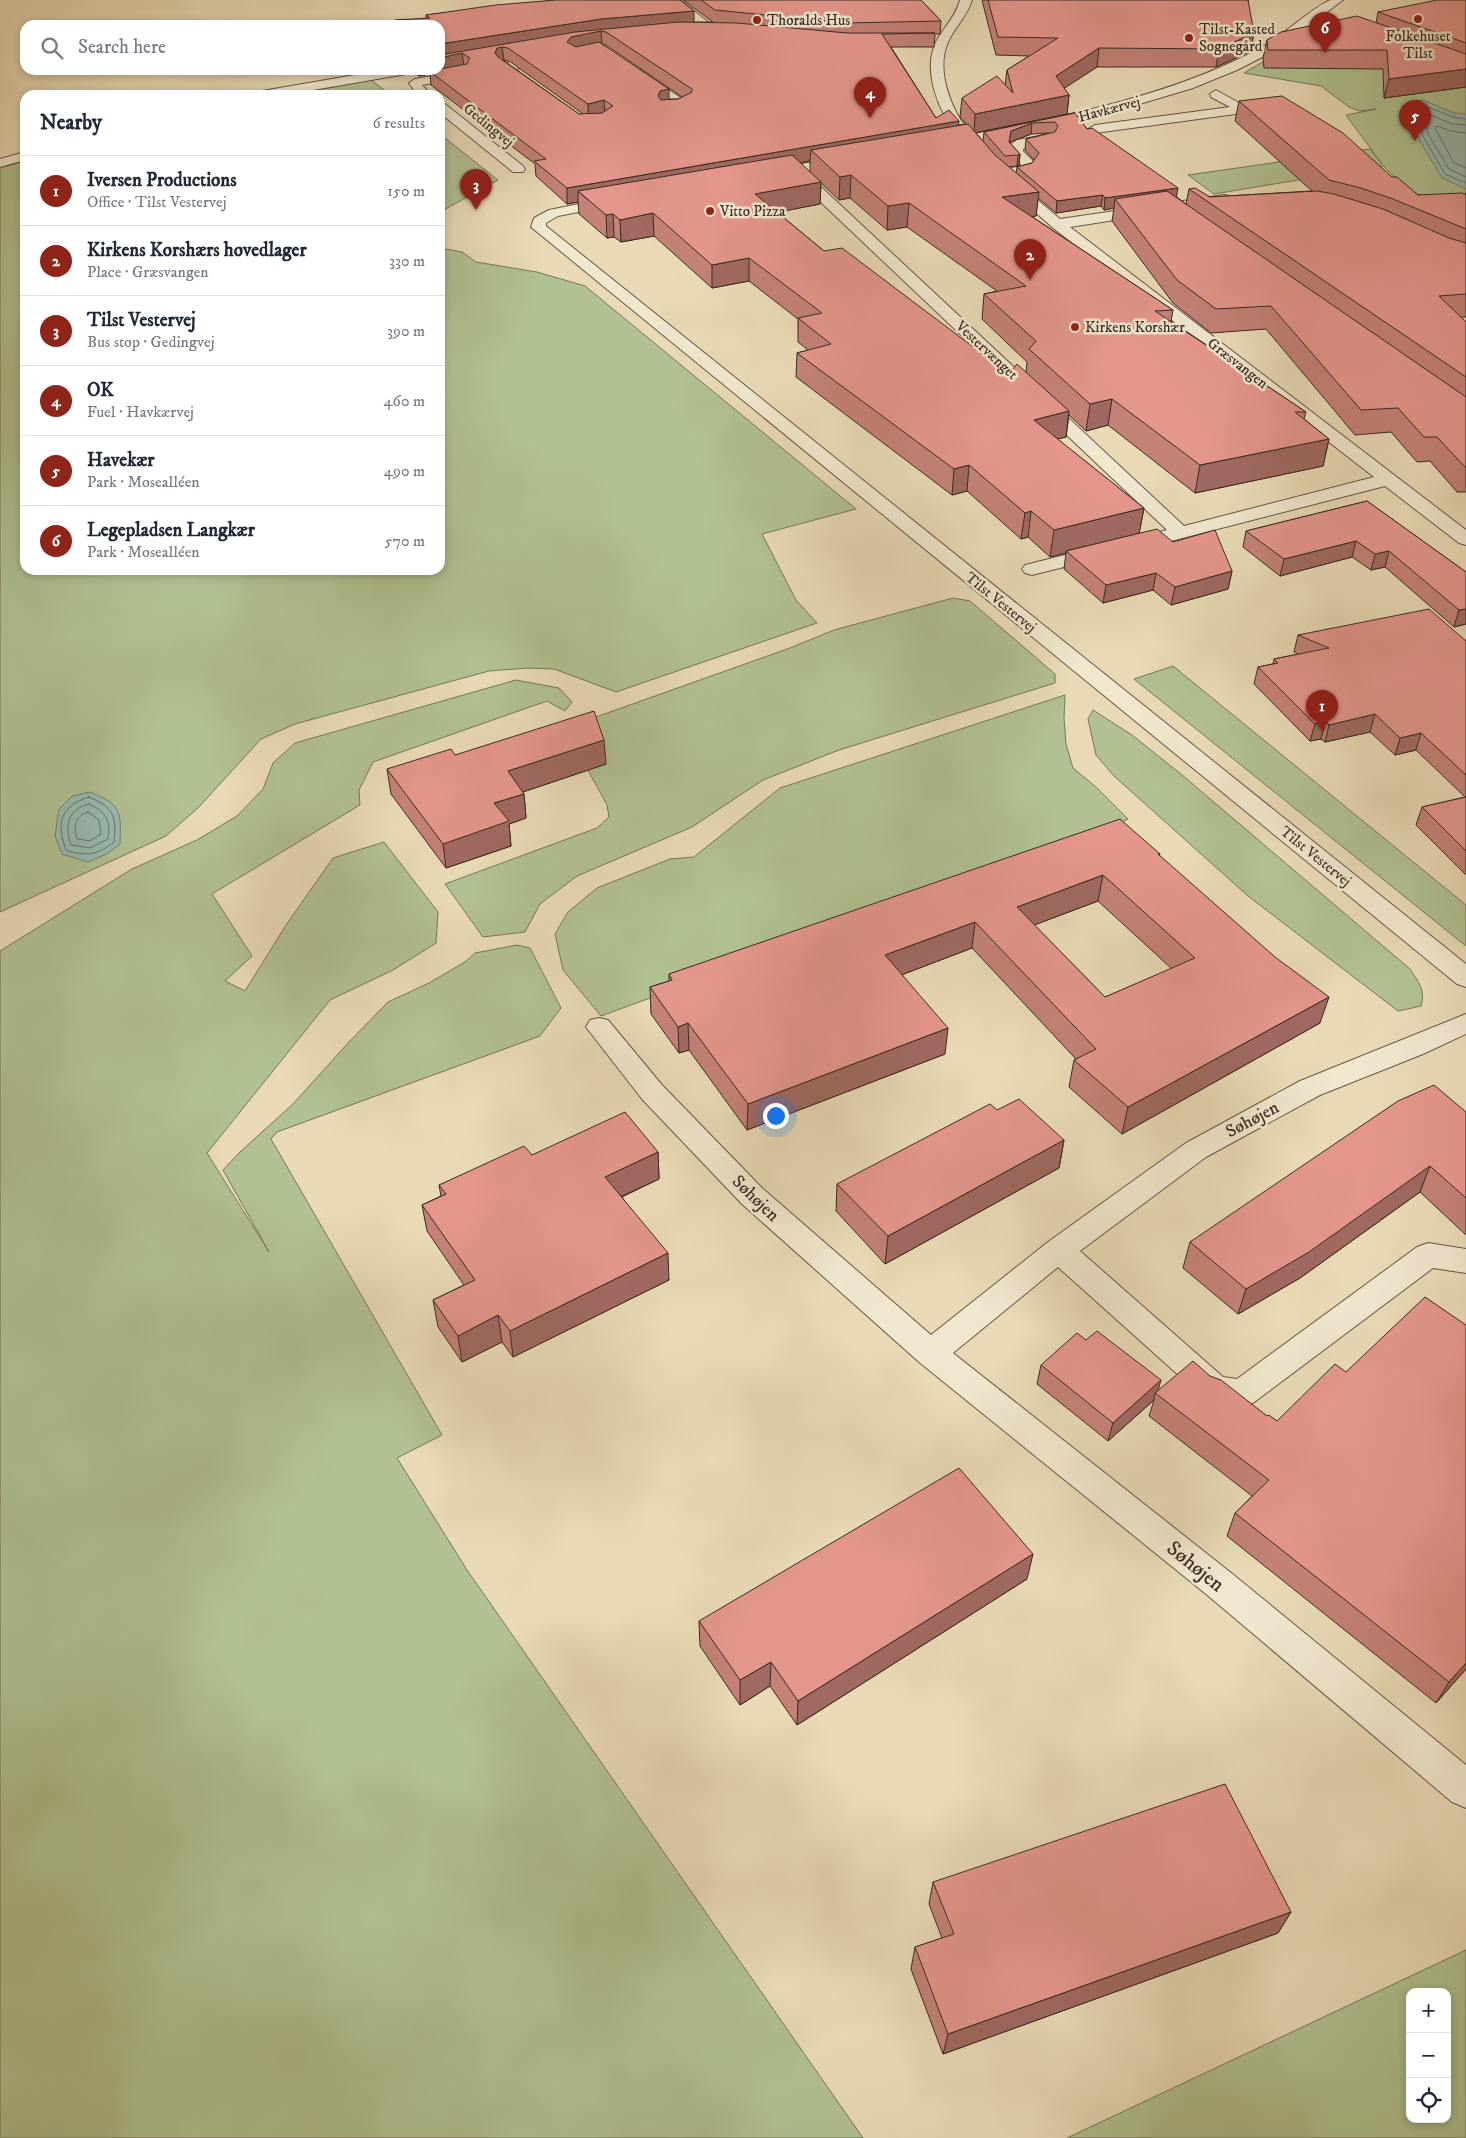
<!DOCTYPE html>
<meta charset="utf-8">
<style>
:root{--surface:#fff;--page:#f6f6f7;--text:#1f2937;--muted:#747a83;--line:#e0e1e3;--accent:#8f2418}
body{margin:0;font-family:"IM FELL DW Pica",serif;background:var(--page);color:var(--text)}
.controls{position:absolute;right:15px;bottom:15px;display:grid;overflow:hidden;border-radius:10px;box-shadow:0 2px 8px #0003}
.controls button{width:45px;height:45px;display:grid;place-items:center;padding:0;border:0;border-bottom:1px solid var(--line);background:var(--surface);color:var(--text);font:25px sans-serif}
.you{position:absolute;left:775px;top:1115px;width:18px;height:18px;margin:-12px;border:4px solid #fff;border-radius:50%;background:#1a73e8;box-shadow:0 0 0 8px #1a73e833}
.badge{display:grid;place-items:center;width:32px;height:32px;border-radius:50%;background:var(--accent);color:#fff;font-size:16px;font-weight:700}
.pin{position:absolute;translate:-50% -41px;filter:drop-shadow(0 1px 2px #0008)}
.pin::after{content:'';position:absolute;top:26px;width:18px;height:15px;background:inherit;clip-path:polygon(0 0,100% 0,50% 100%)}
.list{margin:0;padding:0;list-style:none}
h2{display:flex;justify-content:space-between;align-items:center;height:65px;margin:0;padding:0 20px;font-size:21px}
h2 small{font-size:16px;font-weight:400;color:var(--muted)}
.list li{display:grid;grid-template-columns:32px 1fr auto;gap:15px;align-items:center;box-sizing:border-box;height:70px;padding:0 20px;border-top:1px solid var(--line)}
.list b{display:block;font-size:19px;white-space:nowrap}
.list p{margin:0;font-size:16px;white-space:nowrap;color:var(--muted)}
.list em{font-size:16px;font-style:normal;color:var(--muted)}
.icon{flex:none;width:28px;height:28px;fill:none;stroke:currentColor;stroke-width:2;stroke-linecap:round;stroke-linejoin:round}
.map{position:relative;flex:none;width:1466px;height:2138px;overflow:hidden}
.search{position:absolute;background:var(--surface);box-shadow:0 2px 8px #0003;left:20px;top:20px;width:425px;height:55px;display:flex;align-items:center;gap:12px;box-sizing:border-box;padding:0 18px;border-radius:15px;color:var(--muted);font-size:19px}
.panel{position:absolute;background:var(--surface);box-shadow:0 2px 8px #0003;left:20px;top:90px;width:425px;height:485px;border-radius:15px}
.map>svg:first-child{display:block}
</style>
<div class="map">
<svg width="1466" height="2138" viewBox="0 0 1466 2138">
<rect width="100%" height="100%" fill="#e9dab5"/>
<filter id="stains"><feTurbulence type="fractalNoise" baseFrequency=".004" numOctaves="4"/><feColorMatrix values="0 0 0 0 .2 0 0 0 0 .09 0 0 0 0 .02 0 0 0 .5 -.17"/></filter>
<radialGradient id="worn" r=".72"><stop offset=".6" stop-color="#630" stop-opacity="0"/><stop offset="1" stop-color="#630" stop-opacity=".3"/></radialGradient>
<!-- green -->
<g fill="#b1c191" stroke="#75765a" fill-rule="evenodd">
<polygon points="1312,33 1320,34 1466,88 1466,212 1409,191 1383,166 1214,194 1188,175 1370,149 1382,164 1346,115 1376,109 1359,111 1349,107 1321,86 1244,73"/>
<polygon points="371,80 391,95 288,95"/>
<polygon points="440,134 498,180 440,212"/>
<polygon points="25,161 25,570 440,570 440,248 462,252 476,262 537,272 585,286 856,509 762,534 796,600 817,623 616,692 554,669 528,668 489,671 295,724 261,739 198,808 166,836 0,912 0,168"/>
<polygon points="953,598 970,601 1055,674 1055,683 839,750 763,780 692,827 577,876 540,904 525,932 483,937 445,884 597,828 609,817 607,805 565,728 790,648 834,630"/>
<polygon points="1173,666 1466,905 1466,946 1134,679"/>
<polygon points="516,680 559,688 572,702 565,711 547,701 373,762 359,790 360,805 212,894 252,956 225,981 245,991 286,925 333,858 384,842 438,912 436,943 393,970 330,1000 207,1153 269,1252 223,1170 240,1152 293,1104 349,1042 388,1002 429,983 465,962 475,953 517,945 530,948 561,1008 540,1036 277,1132 271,1139 442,1435 397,1458 467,1570 863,2138 0,2138 0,951 132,869 197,840 237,816 263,789 273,763 295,743"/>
<polygon points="1065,695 1064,718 1066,744 1073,768 1096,787 1128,819 1100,833 601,1016 563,970 555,934 568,912 597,888 670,859 694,857 780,788"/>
<path d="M1093 710 1132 735 1182 775 1410 969C1418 982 1426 990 1421 1006L1398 1011 1248 896 1114 776 1096 755 1088 719Z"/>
<path d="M1466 1950V2138H1067ZM1410 1992H1447V2119H1410Z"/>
</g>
<!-- water -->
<g fill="#97bab0" stroke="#718078">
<polygon points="1423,100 1454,113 1466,114 1466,189 1442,178 1418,138 1410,102"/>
<path d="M90 792C122 805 121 811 120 844L107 854 88 862 62 854 55 836 59 809 72 796Z"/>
</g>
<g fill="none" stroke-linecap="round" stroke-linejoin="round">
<!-- shore -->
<g stroke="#68726a" stroke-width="1">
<polyline points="1466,119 1453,117 1423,105 1416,108 1423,136 1445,174 1466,183"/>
<polyline points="1466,125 1452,124 1428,114 1425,116 1428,134 1449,169 1466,177"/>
<polyline points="1466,133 1450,131 1438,126 1435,128 1454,163 1466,168"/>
<path d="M89 797C113 807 117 816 114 842 98 855 85 857 66 850 56 823 60 806 89 797Z"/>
<path d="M89 804C106 812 111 820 108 839L90 848 71 845C64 826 68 809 89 804Z"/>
<path d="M88 812 99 820 101 834 90 841 77 839C73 827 75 816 88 812Z"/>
</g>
<defs>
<g id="minor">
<polygon points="667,0 680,0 717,29 711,33 707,32"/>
<path d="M960 0H972C967 16 956 26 949 40 934 70 952 112 971 134 1072 115 1175 95 1266 45 1280 37 1320 2 1331 0 1335 0 1339 0 1343 0L1276 50 1237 70 1193 88 1086 120 942 148 937 147 935 144 937 141 959 137C939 113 921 70 937 40 945 26 956 16 960 0Z"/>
<polygon points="551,55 555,56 557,59 555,62 422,85 431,95 417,95 409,83 415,79"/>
<polygon points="384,70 412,70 406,74 284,95 256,95 262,91"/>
<path d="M638 71 642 72 691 105C686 111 670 114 662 112L660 109 662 106 674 104 634 78 632 75Z"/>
<polygon points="1216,90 1250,109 1243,113 1095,133 1088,129 1095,125 1230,107 1211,97 1210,94"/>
<polygon points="440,103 445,104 523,166 525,169 523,172 513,172 440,113"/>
<polygon points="1041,136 1046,137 1048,140 1046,143 1023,149 1023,151 1036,164 1033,171 1021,176 994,177 992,174 994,171 1022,166 1009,152 1011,144 1017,140"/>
<polygon points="25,152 25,160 0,167 0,159"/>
<polygon points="848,156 853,157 855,160 853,163 805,172 1184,526 1374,477 1052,227 1002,183 1004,180 1014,180 1060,219 1224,195 1229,196 1231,199 1229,202 1224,203 1070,227 1466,530 1466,545 1459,543 1385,486 1163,543 1156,541 1153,537 1156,533 1167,530 791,174 767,178 760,174 767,170"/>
<polygon points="614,197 619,198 621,201 619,204 558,216 546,223 546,226 1466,964 1466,987 1457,984 531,227 534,218 549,210"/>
<polygon points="1101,546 1108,548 1111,552 1108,556 1032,575 1025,573 1022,569 1025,565"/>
<path d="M1466 1014V1034L1423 1054 1320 1095 1206 1157 1080 1251 1223 1377 1237 1379 1417 1247 1428 1243 1466 1249V1273L1433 1268 1253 1403C1237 1408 1220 1404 1204 1398L1058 1267 953 1353 1230 1572 1466 1765V1808L1452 1802 1206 1594 919 1362 742 1204 642 1099 586 1027 590 1020 599 1018 608 1020 662 1085 762 1188 931 1335 1048 1242 1186 1143 1300 1081Z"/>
</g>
</defs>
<!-- minor casing -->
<use href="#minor" stroke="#655648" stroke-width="2"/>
<!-- minor -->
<use href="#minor" fill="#f1e7cf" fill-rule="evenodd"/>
</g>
<!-- wall -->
<g fill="#c48178" stroke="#392a23" fill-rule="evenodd">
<path d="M546 0H680L694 22H713L683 0H921L941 21 940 34H935L934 47H891L936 118 958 125 966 124 960 117 962 98 1005 85 1007 70 1029 56 996 55 982 0H1248L1251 51 1216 67H1097L1064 88 1069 95 1067 114 976 133 983 141 984 132 1075 113 1087 129 1186 204 1189 189 1210 197 1312 191 1235 121 1239 101 1392 177 1418 195 1466 194V317H1461L1466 322V492H1457L1430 461 1417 462 1391 432 1355 435 1266 329 1211 333 1173 303 1112 221 1114 208 1104 210 1101 206 1056 213 1038 198 1036 216H1031L1173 310 1171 321 1306 412 1304 419 1329 439 1323 466 1195 493 1108 425 1086 431 1069 415 1066 437 1057 439 1144 508 1139 533 1173 542 1232 571 1228 589 1171 605 1153 590 1103 603 1064 569 1066 553 1050 557 1028 537 1021 539 967 491 952 495 796 377 797 353 808 350 798 342V319L749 281 712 288 654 236 621 242 614 237 607 238 579 214 578 202 567 204 536 176 535 164 431 85 430 74 419 76 413 71V70H440V25H395V20L426 19V15L547 1ZM602 44 606 45 682 97 678 99H669ZM503 60 509 61 583 114H579ZM1049 133 1026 139 1025 150 1034 160 1032 163 1017 167 1016 173 1009 167 1017 166 1019 165 1020 154 1010 143V142L1031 134ZM810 161V172L800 163ZM821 183 839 200 850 198 887 230 907 227 997 291 984 294 982 319 1027 362 1026 372 1009 374 824 251 777 212 820 204Z"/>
<polygon points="1466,0 1466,87 1384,98 1383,69 1264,68 1263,58 1267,40 1376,23 1378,12"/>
<polygon points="1367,501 1466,572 1466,624 1454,627 1385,567 1371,570 1352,557 1280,576 1243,547 1246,531"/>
<polygon points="1298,635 1466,641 1466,875 1416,825 1422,807 1465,797 1416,750 1395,755 1370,732 1325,742 1321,739 1310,741 1254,684 1258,667 1273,664 1274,659 1298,654 1294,652"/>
<polygon points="455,755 606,764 523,792 524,794 526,818 509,824 511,846 446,868 391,794 387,769"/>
<path d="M1160 854 1159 856 1320 1023 1122 1134 1069 1087 1074 1060 1076 1059 972 948 901 975 945 1054 747 1130 689 1050 679 1053 651 1014 650 987 669 981V974ZM1098 901 1172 969 1105 997 1034 925Z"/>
<polygon points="1466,1112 1466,1235 1420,1192 1300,1278 1238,1314 1183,1268 1190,1242"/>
<polygon points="1064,1140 1059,1168 885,1264 836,1211 837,1184"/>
<polygon points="658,1152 659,1179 622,1197 669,1280 513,1357 502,1342 462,1362 438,1327 433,1300 464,1285 427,1231 422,1205 441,1196 439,1185 532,1155"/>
<polygon points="1466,1325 1466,1669 1436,1703 1227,1536 1235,1513 1252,1496 1149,1416 1154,1400 1108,1441 1037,1384 1041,1365 1157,1391 1210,1376 1267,1416 1277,1421 1346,1372"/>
<polygon points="1027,1579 797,1725 770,1686 740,1705 700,1646 699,1621"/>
<polygon points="933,1882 1291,1912 1278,1933 943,2054 911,1969 915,1947 942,1938 929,1904"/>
</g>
<!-- shaded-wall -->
<g fill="#a06962" stroke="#392a23">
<polygon points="694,11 694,24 605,32 601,31 602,44 572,50 568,55 567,42 571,37 506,47 502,47 504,60 498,62 496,67 495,53 497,49 464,54 462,53 464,67 432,74 429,71 430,74 419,76 419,70 440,70 440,44 601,19"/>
<polygon points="1254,33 1251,51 1216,67 1219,49"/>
<polygon points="1099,48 1097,67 1054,95 1056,76"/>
<polygon points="1466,69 1466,87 1384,98 1389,79"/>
<polygon points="669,89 669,103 660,105 658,96 660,91"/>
<polygon points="1069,95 1067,114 974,133 975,114"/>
<polygon points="604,100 605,114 588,118 588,104"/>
<polygon points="959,121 957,136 811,150 810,161 588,200 578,191 578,202 567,204 567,188"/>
<polygon points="1032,123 1031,134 1010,142 1008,153 1009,142 1011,131"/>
<polygon points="1020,154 1019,165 1017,166 1018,155"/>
<polygon points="851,175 850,198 839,200 840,177"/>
<polygon points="821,182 820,204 754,217 755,194"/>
<polygon points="1178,188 1176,199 1115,199 1114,208 1104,210 1105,198"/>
<polygon points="1039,192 1036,216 999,221 1002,197"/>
<polygon points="1103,195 1101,206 1056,213 1057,201"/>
<polygon points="909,203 907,227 887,230 888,206"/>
<polygon points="653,213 654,236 621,242 620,220"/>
<polygon points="613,214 614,237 607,238 606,215"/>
<polygon points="749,258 749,281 712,288 712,265"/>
<polygon points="1112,399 1108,425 1086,431 1090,404"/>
<polygon points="1069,411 1066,437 1031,446 1034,420"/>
<polygon points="1329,439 1323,466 1195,493 1200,465"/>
<polygon points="969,465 967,491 952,495 954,469"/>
<polygon points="1144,508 1139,534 1066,551 1066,553 1050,557 1054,530"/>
<polygon points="1031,511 1028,537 1021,539 1025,513"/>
<polygon points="1356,541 1352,557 1280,576 1284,559"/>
<polygon points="1389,551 1385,567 1371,570 1375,554"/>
<polygon points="1232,571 1228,589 1171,605 1175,587"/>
<polygon points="1156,573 1153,590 1103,603 1106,585"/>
<polygon points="1466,609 1466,624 1454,627 1459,610"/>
<polygon points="1375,714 1370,732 1325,742 1329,725"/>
<polygon points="1326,721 1321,739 1310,741 1315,724"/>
<polygon points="1421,733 1416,750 1395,755 1400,738"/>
<polygon points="604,740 606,764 511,796 508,771"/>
<polygon points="524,794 526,818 509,824 511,846 446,868 443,844 494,803"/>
<polygon points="1103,875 1098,901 1013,933 1017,907"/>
<polygon points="975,922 972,948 883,982 885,955"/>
<polygon points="1329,997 1320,1023 1122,1134 1128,1107"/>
<polygon points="688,1023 689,1050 679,1053 678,1027"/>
<polygon points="948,1028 945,1054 747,1130 748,1104"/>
<polygon points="1064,1140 1059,1168 885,1264 888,1236"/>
<polygon points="658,1152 659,1179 607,1203 605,1177"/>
<polygon points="1430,1166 1420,1192 1300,1278 1238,1314 1246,1289"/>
<polygon points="668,1253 669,1280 513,1357 510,1331"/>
<polygon points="498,1315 502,1342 462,1362 458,1336"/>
<polygon points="1161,1380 1157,1394 1155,1393 1154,1400 1108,1441 1113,1423"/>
<polygon points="1033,1554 1027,1579 797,1725 798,1701"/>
<polygon points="771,1662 770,1686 740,1705 740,1680"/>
<polygon points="1466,1663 1466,1669 1436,1703 1449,1682"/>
<polygon points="1291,1912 1278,1933 943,2054 948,2034"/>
</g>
<!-- building -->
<g fill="#e4968c" stroke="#392a23" fill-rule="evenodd">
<polygon points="556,0 680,0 694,11 601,19 440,44 440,25 396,25 395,20 430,18 426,15 496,5"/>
<polygon points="701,0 921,0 941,21 847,23 715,10"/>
<polygon points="988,0 1248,0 1254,33 1219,49 1099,48 1056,76 1069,95 975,114 962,98 997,76 1013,93 1007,70 1058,38 998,37"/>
<polygon points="1437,0 1466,0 1466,43 1378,12"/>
<polygon points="1357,16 1466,54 1466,69 1389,79 1387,50 1268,50 1267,40 1281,32"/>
<path d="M678 22 737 23 847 33H935L882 34 936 118 949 110 959 121 567 188 534 161 546 159 429 71 440 70V69L467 64 470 58 462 53 440 58V55L575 32ZM601 31 606 32 692 89V92L678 99 661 100 658 96 660 91 669 89 599 42 576 47 567 42 571 37ZM502 47 508 48 588 104 604 100 613 106 602 113 579 114 498 57 495 53 497 48Z"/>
<polygon points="1282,96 1343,133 1392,177 1397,177 1418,195 1462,193 1464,194 1466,194 1466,229 1393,199 1361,188 1329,180 1239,101"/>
<polygon points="1075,113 1087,129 1092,128 1178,188 1105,198 1103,195 1057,201 1017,167 1032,163 1039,153 1026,139 1055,132 1058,126 1055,122 1032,123 1011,131 1009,142 1020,154 1018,155 1005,156 984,132"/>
<polygon points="968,124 995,155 1039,192 1002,197 1173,310 1155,311 1306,412 1295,412 1329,439 1200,465 1112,399 1090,404 1029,349 1036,341 984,294 1026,286 909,203 888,206 851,175 840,177 811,150"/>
<polygon points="792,155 821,182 755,194 824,251 842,248 1009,374 1017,364 1069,411 1034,420 1144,508 1054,530 1031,511 1025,513 969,465 954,469 797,353 831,344 798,318 822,313 749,258 712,265 653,213 620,220 613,214 606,215 578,191"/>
<polygon points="1195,188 1210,197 1317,191 1334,194 1383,209 1449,238 1466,243 1466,294 1439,296 1466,322 1466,377 1189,189"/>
<polygon points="1167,191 1466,397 1466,467 1465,467 1437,437 1424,437 1398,408 1361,410 1271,306 1216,309 1177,280 1115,199"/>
<polygon points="1367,501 1466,572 1466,609 1459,610 1389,551 1375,554 1356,541 1284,559 1246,531"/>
<polygon points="1157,529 1173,542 1215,530 1232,571 1175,587 1156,573 1106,585 1066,551"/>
<polygon points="1429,609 1466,641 1466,775 1421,733 1400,738 1375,714 1329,725 1326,721 1315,724 1258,667 1278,663 1274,659 1329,648 1298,635"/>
<polygon points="594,711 604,740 508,771 524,794 494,803 509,821 443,844 387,769 451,749 455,755"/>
<polygon points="1466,797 1466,851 1422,807"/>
<path d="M1120 819 1160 854H1158L1275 957 1329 997 1128 1107 1074 1060 1096 1049 975 922 885 955 948 1028 748 1104 688 1023 678 1027 650 987 672 980 669 974ZM1103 875 1195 958 1105 997 1017 907Z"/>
<polygon points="1434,1085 1466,1112 1466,1198 1430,1166 1309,1252 1246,1289 1190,1242 1398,1101"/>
<polygon points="1019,1099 1064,1140 888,1236 837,1184 990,1104 997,1110"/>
<polygon points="625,1112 658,1152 605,1177 668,1253 510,1331 498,1315 458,1336 433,1300 475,1280 422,1205 446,1194 439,1185 524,1146 532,1155"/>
<polygon points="1425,1297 1466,1325 1466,1663 1449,1682 1235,1513 1269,1480 1155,1393 1193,1361 1210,1376 1221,1380 1267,1416 1269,1415 1277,1421 1335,1364 1346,1372"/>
<polygon points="1097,1331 1161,1380 1113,1423 1041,1365 1077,1333 1086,1340"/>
<polygon points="959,1468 1033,1554 798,1701 771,1662 740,1680 699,1621"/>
<polygon points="1225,1784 1291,1912 948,2034 915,1947 954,1934 933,1882"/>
</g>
<!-- markers -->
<g fill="#8f2418" stroke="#f1e7cf" stroke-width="2">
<circle cx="1418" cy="19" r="5"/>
<circle cx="757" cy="20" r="5"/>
<circle cx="1189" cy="38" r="5"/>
<circle cx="710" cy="211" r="5"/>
<circle cx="1075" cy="327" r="5"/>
</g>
<g text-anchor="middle" stroke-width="5" stroke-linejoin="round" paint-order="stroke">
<!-- far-poi labels -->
<g font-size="15" fill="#392a23" stroke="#f1e7cf" text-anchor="start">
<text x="767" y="25">Thoralds Hus</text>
<text x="1199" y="34">Tilst-Kasted<tspan x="1199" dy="17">Sognegård</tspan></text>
<text x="1418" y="41" text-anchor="middle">Folkehuset<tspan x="1418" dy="17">Tilst</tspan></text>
<text x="720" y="216">Vitto Pizza</text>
<text x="1085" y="332">Kirkens Korshær</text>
</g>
<!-- far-street labels -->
<g font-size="15" fill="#392a23" stroke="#f1e7cf">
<text transform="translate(1109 109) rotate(-15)" y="5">Havkærvej</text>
<text transform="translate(489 125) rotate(39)" y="5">Gedingvej</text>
<text transform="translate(987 350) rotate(43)" y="5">Vestervænget</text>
<text transform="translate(1238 363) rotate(38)" y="5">Græsvangen</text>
<text transform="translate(1001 602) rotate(39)" y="5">Tilst Vestervej</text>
<text transform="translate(1316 856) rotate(39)" y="5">Tilst Vestervej</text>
</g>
<!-- street labels -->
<g font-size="18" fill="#392a23" stroke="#f1e7cf">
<text transform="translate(1252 1119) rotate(-28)" y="6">Søhøjen</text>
<text transform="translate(756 1198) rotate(44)" y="6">Søhøjen</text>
</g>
<!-- near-street labels -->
<g font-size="21" fill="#392a23" stroke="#f1e7cf">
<text transform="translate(1196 1566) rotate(39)" y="7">Søhøjen</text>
</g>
</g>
<rect width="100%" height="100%" filter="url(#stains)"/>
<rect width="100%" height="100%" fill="url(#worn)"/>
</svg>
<div class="controls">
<button>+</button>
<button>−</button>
<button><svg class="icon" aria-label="locate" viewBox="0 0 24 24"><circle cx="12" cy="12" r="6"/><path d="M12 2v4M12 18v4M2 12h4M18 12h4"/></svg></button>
</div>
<div class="you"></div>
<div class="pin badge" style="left:1322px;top:731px">1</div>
<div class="pin badge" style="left:1030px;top:280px">2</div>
<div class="pin badge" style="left:476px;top:210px">3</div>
<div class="pin badge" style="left:870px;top:118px">4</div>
<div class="pin badge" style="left:1415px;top:141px">5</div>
<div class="pin badge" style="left:1325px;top:53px">6</div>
<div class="search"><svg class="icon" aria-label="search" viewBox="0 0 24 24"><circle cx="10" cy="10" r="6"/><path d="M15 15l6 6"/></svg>Search here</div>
<section class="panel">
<h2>Nearby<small>6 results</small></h2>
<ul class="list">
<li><span class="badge">1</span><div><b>Iversen Productions</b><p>Office · Tilst Vestervej</p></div><em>150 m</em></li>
<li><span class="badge">2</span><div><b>Kirkens Korshærs hovedlager</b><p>Place · Græsvangen</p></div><em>330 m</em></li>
<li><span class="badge">3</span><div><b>Tilst Vestervej</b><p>Bus stop · Gedingvej</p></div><em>390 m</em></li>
<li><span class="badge">4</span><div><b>OK</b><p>Fuel · Havkærvej</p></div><em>460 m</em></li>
<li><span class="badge">5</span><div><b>Havekær</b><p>Park · Mosealléen</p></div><em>490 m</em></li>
<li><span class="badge">6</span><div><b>Legepladsen Langkær</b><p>Park · Mosealléen</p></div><em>570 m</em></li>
</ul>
</section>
</div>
